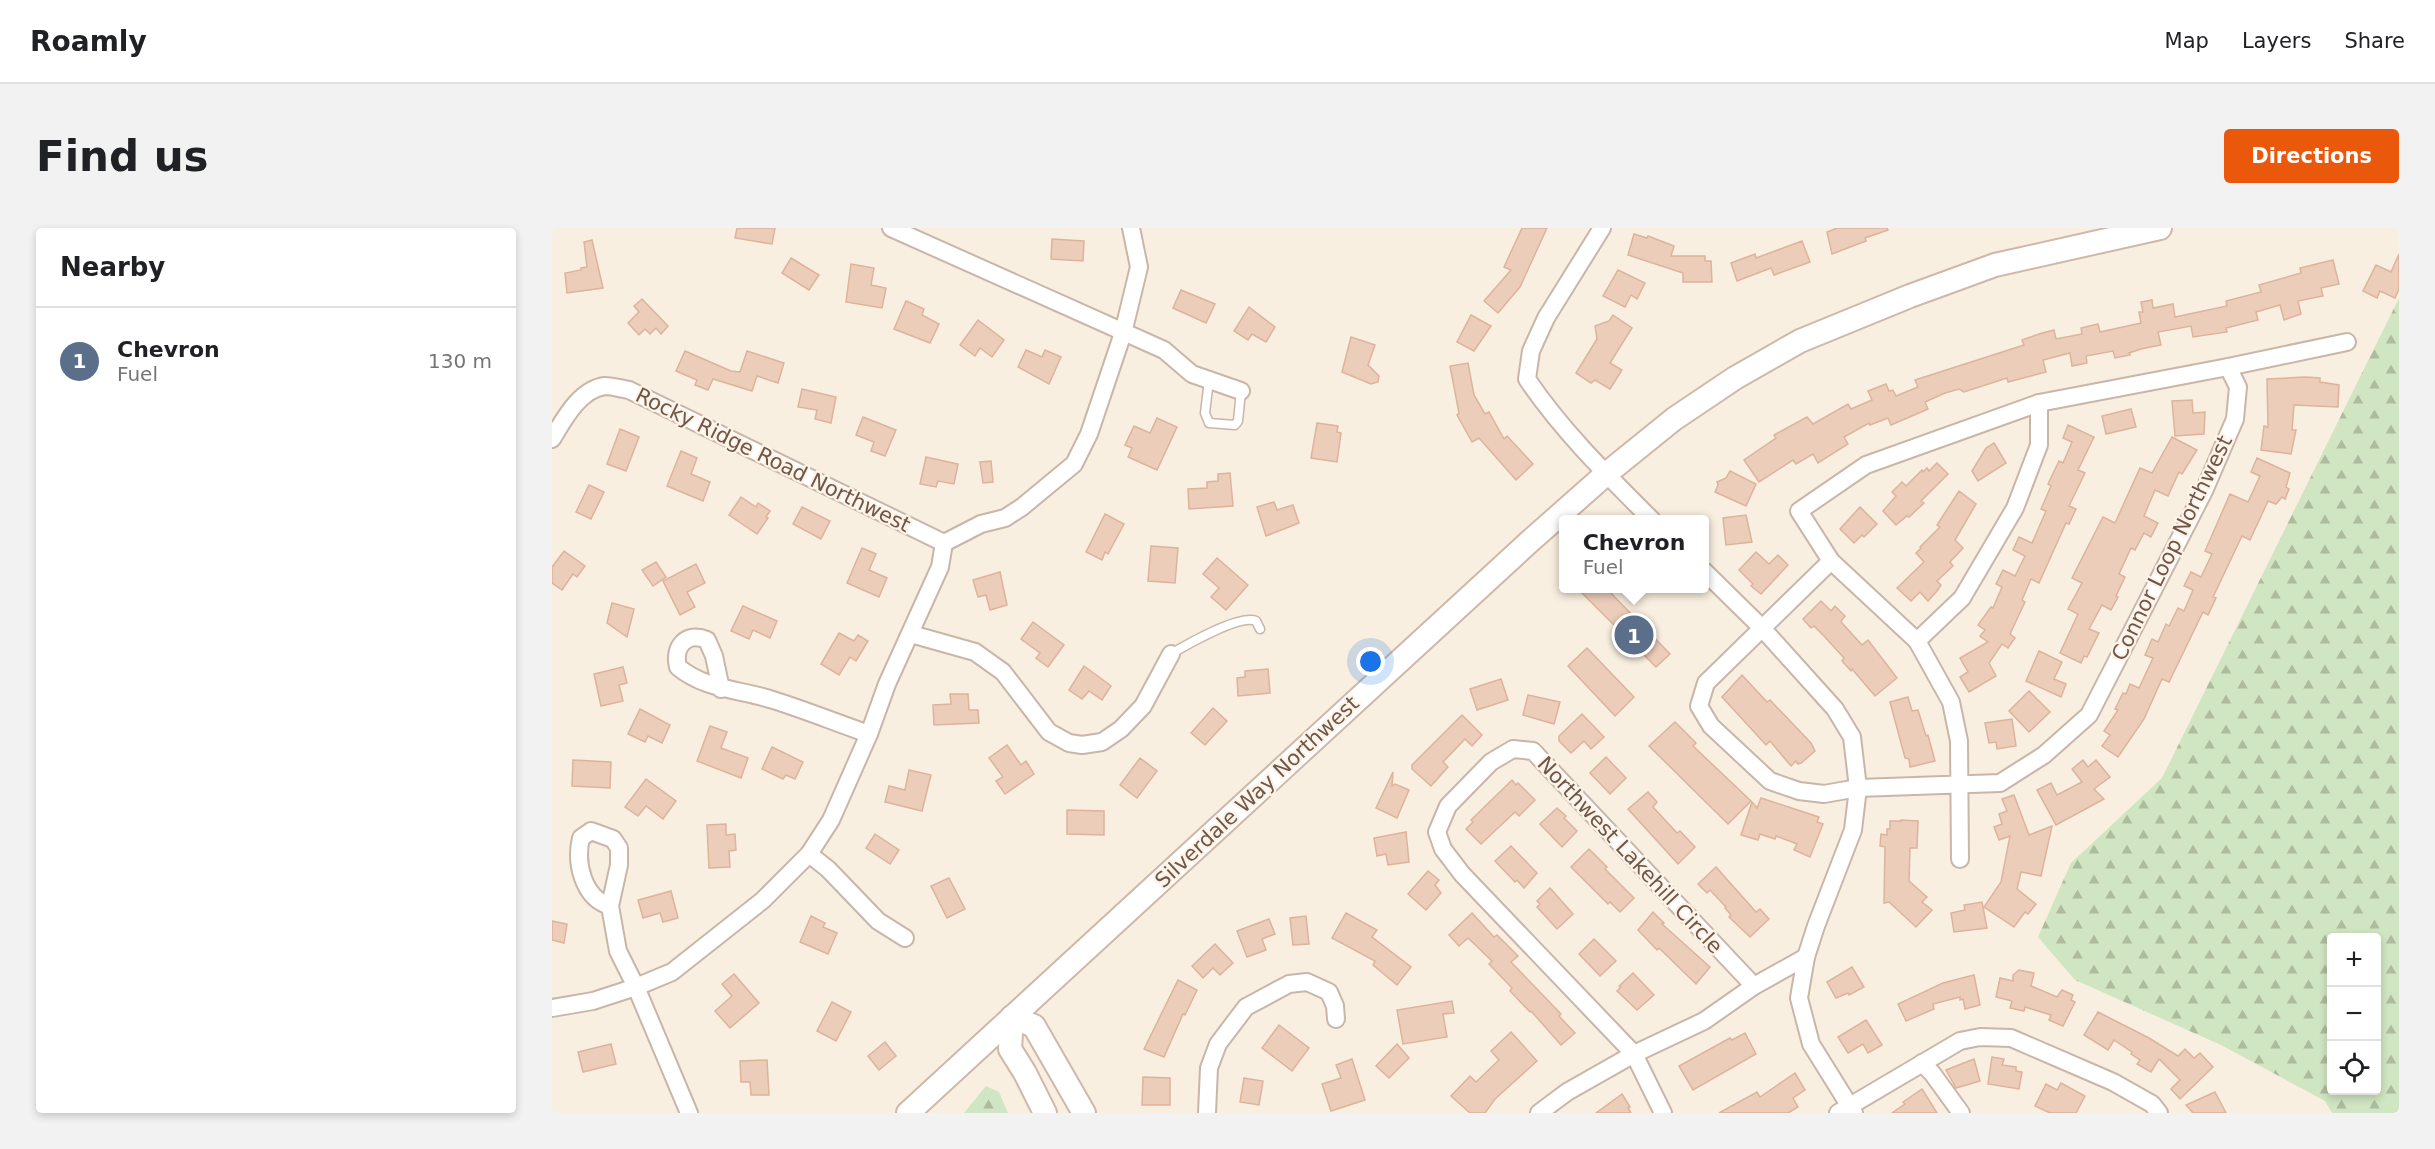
<!DOCTYPE html>
<meta charset="utf-8">
<style>
:root{--surface:#fff;--page:#f2f2f2;--text:#202124;--muted:#757577;--line:#e0e0e0;--accent:#ea580c}
body{margin:0;font-family:"DejaVu Sans",sans-serif;background:var(--page);color:var(--text)}
.controls{position:absolute;right:18px;bottom:18px;display:grid;overflow:hidden;border-radius:6px;box-shadow:0 3px 9px #0003}
.controls button{width:54px;height:54px;display:grid;place-items:center;padding:0;border:0;border-bottom:2px solid var(--line);background:var(--surface);color:var(--text);font:30px sans-serif}
.you{position:absolute;left:819px;top:434px;width:21px;height:21px;margin:-15px;border:4px solid #fff;border-radius:50%;background:#1a73e8;box-shadow:0 0 0 9px #1a73e833}
.badge{display:grid;place-items:center;width:39px;height:39px;border-radius:50%;background:var(--accent);color:#fff;font-size:20px;font-weight:700}
.pin{position:absolute;translate:-50% -50%;border:3px solid #fff;box-shadow:0 2px 6px #0006}
.popup{position:absolute;left:1007px;top:287px;width:150px;height:78px;box-sizing:border-box;display:grid;place-content:center;border-radius:6px;background:var(--surface);filter:drop-shadow(0 2px 4px #0005);font-size:20px;white-space:nowrap;color:var(--muted)}
.popup b{font-size:22px;color:var(--text)}
.popup::after{content:'';position:absolute;left:50%;top:100%;margin-left:-12px;border:12px solid transparent;border-top-color:var(--surface)}
.list{margin:0;padding:0;list-style:none}
h2{display:flex;justify-content:space-between;align-items:center;height:78px;margin:0;padding:0 24px;font-size:26px}
h2 small{font-size:20px;font-weight:400;color:var(--muted)}
.list li{display:grid;grid-template-columns:39px 1fr auto;gap:18px;align-items:center;box-sizing:border-box;height:108px;padding:0 24px;border-top:2px solid var(--line)}
.list b{display:block;font-size:22px;white-space:nowrap}
.list p{margin:0;font-size:20px;white-space:nowrap;color:var(--muted)}
.list em{font-size:20px;font-style:normal;color:var(--muted)}
.icon{flex:none;width:33px;height:33px;fill:none;stroke:currentColor;stroke-width:2;stroke-linecap:round;stroke-linejoin:round}
.map{position:relative;flex:none;width:1847px;height:885px;overflow:hidden;border-radius:6px}
header{display:flex;align-items:center;gap:36px;box-sizing:border-box;height:84px;padding:0 30px;background:var(--surface);border-bottom:2px solid var(--line)}
header strong{font-size:28px}
nav{display:flex;gap:33px;margin-inline-start:auto;font-size:21px}
.intro{display:flex;align-items:center;justify-content:space-between;box-sizing:border-box;height:144px;padding:0 36px}
h1{margin:0;font-size:42px}
.button{padding:15px 27px;border-radius:6px;background:var(--accent);color:#fff;font-size:21px;font-weight:700}
main{display:flex;gap:36px;padding:0 36px}
aside{flex:1;background:var(--surface);border-radius:6px;box-shadow:0 3px 9px #0003}
.map>svg:first-child{display:block}
</style>
<header>
<strong>Roamly</strong>
<nav><a>Map</a><a>Layers</a><a>Share</a></nav>
</header>
<div class="intro"><h1>Find us</h1><a class="button">Directions</a></div>
<main>
<aside>
<h2>Nearby<small></small></h2>
<ul class="list">
<li><span class="badge" style="background:#5c6f8a">1</span><div><b>Chevron</b><p>Fuel</p></div><em>130 m</em></li>
</ul>
</aside>
<div class="map">
<svg width="1847" height="885" viewBox="0 0 1847 885">
<defs>
<pattern id="forest-firs" width="22" height="20" patternUnits="userSpaceOnUse" patternTransform="scale(1.5)"><rect width="22" height="20" fill="#d0e5c1"/><path d="M5 1l3.5 6h-7zM16 11l3.5 6h-7z" fill="#adbc9f"/></pattern>
</defs>
<rect width="100%" height="100%" fill="#f9efe0"/>
<!-- forest -->
<g fill="url(#forest-firs)" fill-rule="evenodd">
<path d="M1847 70V885H1780L1773 873 1669 817 1523 752 1486 709 1519 635 1610 550ZM1780 710H1824V862H1780Z"/>
<polygon points="434,858 447,864 456,885 412,885"/>
</g>
<!-- building -->
<g fill="#eccdba" stroke="#ddb39c" stroke-width="1.5">
<polygon points="185,0 223,0 220,16 183,10"/>
<polygon points="970,0 995,0 968,59 946,85 932,73 959,42 952,39"/>
<polygon points="1285,0 1335,0 1336,2 1313,10 1314,13 1280,26 1275,4"/>
<polygon points="1082,6 1095,10 1096,8 1122,18 1119,28 1153,28 1153,33 1159,33 1160,54 1131,54 1131,45 1076,27"/>
<polygon points="500,11 532,13 531,33 499,31"/>
<polygon points="40,12 51,60 15,65 13,45 29,42 29,40 35,39 32,14"/>
<polygon points="1250,13 1258,34 1222,47 1219,40 1185,53 1179,35 1203,26 1204,30"/>
<polygon points="1847,26 1847,61 1843,70 1828,63 1825,70 1811,63 1824,37 1839,44"/>
<polygon points="239,30 267,47 257,62 230,45"/>
<polygon points="1781,32 1787,56 1769,60 1771,68 1746,73 1749,86 1732,92 1728,77 1704,84 1706,92 1674,100 1675,104 1641,109 1639,98 1606,104 1609,117 1589,121 1577,125 1578,127 1563,130 1561,123 1534,128 1535,135 1520,138 1518,125 1491,132 1494,144 1456,154 1455,150 1412,164 1407,161 1393,165 1373,174 1376,181 1339,197 1336,190 1318,197 1317,195 1292,209 1296,216 1266,235 1261,226 1244,236 1241,232 1207,254 1192,232 1224,210 1222,207 1255,189 1261,196 1296,176 1299,181 1320,172 1316,163 1334,156 1337,163 1341,162 1344,168 1366,159 1363,152 1472,117 1470,112 1487,106 1502,102 1504,111 1530,106 1529,100 1546,96 1548,104 1589,95 1587,84 1591,84 1589,74 1600,72 1601,80 1621,76 1623,89 1675,78 1674,73 1709,64 1707,57 1749,45 1748,40"/>
<polygon points="299,36 322,40 319,57 334,60 330,80 294,74"/>
<polygon points="1066,42 1093,55 1085,71 1079,67 1073,79 1051,68"/>
<polygon points="629,62 663,76 654,95 621,80"/>
<polygon points="90,71 116,98 109,106 104,100 98,106 93,101 87,107 76,95 87,84 82,78"/>
<polygon points="354,73 372,81 370,87 387,96 378,115 342,101"/>
<polygon points="697,79 723,99 714,114 700,106 696,112 682,103"/>
<polygon points="919,87 939,98 922,123 905,114"/>
<polygon points="1061,87 1080,100 1058,135 1070,142 1058,161 1043,152 1039,155 1024,145 1045,111 1043,98 1057,93"/>
<polygon points="426,92 452,112 440,129 428,120 423,128 408,117"/>
<polygon points="799,109 823,117 816,137 827,148 826,154 819,156 790,144"/>
<polygon points="474,122 490,129 493,122 509,129 497,156 466,139"/>
<polygon points="133,123 179,143 188,144 195,123 232,135 226,155 205,148 200,163 161,151 156,162 143,157 145,152 124,143"/>
<polygon points="916,135 922,167 933,186 937,184 952,211 955,208 981,236 964,252 927,210 920,214 905,187 907,185 898,138"/>
<polygon points="1753,149 1768,150 1768,154 1787,157 1786,179 1742,177 1740,202 1744,202 1739,226 1709,222 1712,198 1716,199 1715,151"/>
<polygon points="250,161 284,169 279,195 263,191 265,182 246,179"/>
<polygon points="1640,172 1641,185 1653,184 1652,206 1623,208 1620,173"/>
<polygon points="1579,181 1584,199 1554,206 1550,188"/>
<polygon points="311,189 344,202 333,228 319,223 322,214 304,207"/>
<polygon points="605,190 625,199 605,242 576,229 580,220 573,217 582,198 598,205"/>
<polygon points="765,195 786,198 785,204 789,205 785,234 759,230"/>
<polygon points="1516,197 1542,209 1526,242 1533,245 1517,278 1524,281 1517,296 1514,295 1487,355 1479,351 1470,372 1473,374 1458,406 1463,410 1456,420 1450,416 1437,435 1444,448 1417,464 1408,449 1416,444 1408,430 1436,414 1428,408 1433,402 1426,397 1439,379 1441,380 1450,359 1444,356 1451,342 1463,348 1473,328 1461,322 1467,309 1480,315 1494,283 1489,281 1499,258 1496,256 1507,233 1511,235 1520,214 1511,210"/>
<polygon points="68,201 87,209 74,243 55,236"/>
<polygon points="1620,209 1645,222 1630,246 1627,244 1616,268 1603,262 1592,288 1606,295 1599,309 1592,305 1583,322 1579,320 1567,346 1573,349 1564,368 1566,369 1559,382 1550,377 1537,401 1547,405 1535,429 1532,428 1529,435 1508,425 1526,386 1516,381 1530,355 1520,350 1551,289 1563,295 1588,240 1600,245"/>
<polygon points="1442,215 1454,235 1426,253 1420,243 1434,220"/>
<polygon points="129,223 145,230 139,246 158,254 151,273 115,258"/>
<polygon points="374,229 406,236 402,256 386,253 384,259 368,256"/>
<polygon points="1705,230 1738,245 1734,259 1737,261 1733,271 1730,269 1724,276 1716,273 1698,312 1690,308 1661,369 1664,370 1656,387 1651,384 1617,454 1610,451 1592,491 1566,529 1550,518 1558,507 1552,503 1566,482 1563,481 1571,465 1574,466 1578,456 1587,460 1601,430 1593,427 1600,411 1606,414 1614,396 1617,398 1626,380 1632,383 1641,362 1632,358 1639,344 1649,349 1660,326 1653,323 1678,266 1696,274 1708,248 1699,244"/>
<polygon points="439,233 441,254 431,255 428,234"/>
<polygon points="1385,235 1396,246 1369,273 1372,275 1357,289 1355,288 1344,297 1331,283 1344,268 1340,264 1350,254 1354,258 1370,242 1371,244 1375,240 1377,243"/>
<polygon points="1178,243 1204,256 1194,278 1163,264 1166,257 1165,254 1174,250"/>
<polygon points="678,245 681,278 637,281 636,261 655,260 655,254 666,253 666,246"/>
<polygon points="37,257 52,264 39,291 24,284"/>
<polygon points="1407,263 1424,276 1403,312 1411,320 1398,334 1401,338 1385,353 1389,357 1385,363 1376,373 1368,364 1359,373 1345,360 1372,334 1364,325 1369,320 1368,319 1388,299 1385,297"/>
<polygon points="189,269 204,279 206,275 218,283 214,289 216,290 205,306 177,287"/>
<polygon points="722,274 725,282 741,277 747,295 714,308 705,279"/>
<polygon points="250,279 278,293 269,311 241,296"/>
<polygon points="1308,279 1325,296 1312,309 1310,307 1302,315 1288,301"/>
<polygon points="553,286 572,296 556,326 553,324 550,332 534,324"/>
<polygon points="1194,287 1200,314 1174,317 1171,290"/>
<polygon points="599,318 626,320 623,355 596,353"/>
<polygon points="310,320 324,326 317,342 335,350 327,369 295,355"/>
<polygon points="12,323 33,338 25,349 21,346 10,362 0,355 0,339"/>
<polygon points="1204,324 1217,336 1226,327 1236,337 1209,366 1199,358 1201,356 1187,342"/>
<polygon points="665,330 696,357 674,382 659,369 667,360 651,346"/>
<polygon points="104,334 114,349 101,358 90,342"/>
<polygon points="144,336 153,355 135,364 143,379 128,387 111,353"/>
<polygon points="448,344 455,377 438,382 434,367 426,369 421,352"/>
<polygon points="1025,360 1054,360 1118,426 1104,439"/>
<polygon points="1269,373 1279,383 1283,378 1293,388 1289,393 1290,395 1310,417 1316,412 1345,450 1323,468 1300,441 1299,443 1290,433 1292,430 1272,408 1262,398 1259,400 1251,391"/>
<polygon points="60,375 82,381 75,409 55,395"/>
<polygon points="191,378 225,393 218,410 201,402 197,411 179,403"/>
<polygon points="481,394 512,417 496,439 484,430 488,425 469,411"/>
<polygon points="287,405 302,413 306,407 316,413 304,433 298,429 287,447 269,436"/>
<polygon points="1035,420 1082,469 1063,488 1016,438"/>
<polygon points="1487,423 1510,434 1502,451 1514,456 1509,469 1474,453"/>
<polygon points="532,438 559,458 550,472 537,463 530,471 517,462"/>
<polygon points="71,439 75,455 67,457 71,473 49,478 42,446"/>
<polygon points="716,441 718,465 686,468 685,450 693,449 693,443"/>
<polygon points="1190,447 1215,474 1218,472 1259,515 1263,523 1249,535 1246,536 1244,533 1239,538 1218,513 1214,517 1170,469"/>
<polygon points="949,451 956,472 925,482 918,461"/>
<polygon points="1477,463 1498,484 1477,504 1457,483"/>
<polygon points="398,466 416,466 417,482 426,482 427,495 382,497 381,477 399,476"/>
<polygon points="976,467 1008,474 1002,496 971,487"/>
<polygon points="1356,469 1360,483 1366,482 1374,508 1376,507 1383,533 1358,539 1357,531 1353,530 1338,474"/>
<polygon points="661,480 675,493 653,517 639,505"/>
<polygon points="88,481 118,497 110,515 96,508 93,514 76,506"/>
<polygon points="1030,486 1052,509 1039,521 1032,513 1019,525 1007,513 1007,508"/>
<polygon points="910,487 930,507 920,518 913,511 891,534 896,539 879,558 860,541 860,537"/>
<polygon points="1460,491 1464,518 1445,521 1444,514 1437,515 1433,495"/>
<polygon points="1123,494 1144,515 1141,518 1199,573 1176,596 1097,518"/>
<polygon points="158,498 175,504 169,520 196,530 189,550 145,533"/>
<polygon points="455,517 469,537 474,533 482,546 453,566 444,553 451,549 437,530"/>
<polygon points="220,519 251,534 243,551 234,547 231,551 210,541"/>
<polygon points="1054,529 1074,550 1058,566 1038,545"/>
<polygon points="588,530 605,543 585,570 568,557"/>
<polygon points="21,532 59,534 58,560 20,558"/>
<polygon points="1531,532 1536,539 1544,532 1558,549 1542,561 1552,571 1504,597 1485,562 1499,555 1505,567 1530,554 1520,541"/>
<polygon points="357,542 379,547 370,583 333,574 337,558 353,562"/>
<polygon points="841,544 840,558 843,556 857,562 845,590 824,580"/>
<polygon points="94,551 124,573 111,591 94,578 86,588 73,579"/>
<polygon points="960,552 964,557 966,555 983,572 967,588 963,584 929,616 914,601 921,594 919,592"/>
<polygon points="1096,564 1105,574 1101,579 1125,605 1128,603 1143,619 1126,636 1076,581"/>
<polygon points="1462,567 1477,607 1500,598 1489,648 1469,644 1465,661 1484,676 1476,686 1473,684 1462,699 1432,679 1449,654 1458,608 1447,612 1442,599 1450,596 1447,586 1455,583 1450,571"/>
<polygon points="1209,570 1267,589 1265,594 1271,596 1258,629 1242,622 1245,616 1224,608 1223,611 1208,606 1206,612 1189,607 1200,574 1205,580"/>
<polygon points="1005,580 1014,588 1012,590 1025,603 1010,619 988,596"/>
<polygon points="515,582 552,583 552,607 515,606"/>
<polygon points="1349,592 1366,593 1365,620 1358,620 1357,653 1375,669 1370,674 1380,682 1364,699 1337,674 1332,675 1333,619 1328,618 1329,606 1335,607 1335,601 1338,601 1338,593 1349,593"/>
<polygon points="174,596 174,607 183,606 184,622 177,623 178,639 157,640 155,597"/>
<polygon points="854,604 857,634 836,637 834,626 825,628 822,610"/>
<polygon points="323,606 347,622 338,636 314,620"/>
<polygon points="959,618 985,645 972,660 965,652 963,654 943,633"/>
<polygon points="1037,621 1055,639 1053,641 1082,670 1068,684 1058,674 1056,676 1019,639"/>
<polygon points="1164,639 1204,684 1208,681 1217,691 1198,709 1177,689 1179,687 1173,680 1174,679 1158,662 1155,665 1146,656"/>
<polygon points="876,643 887,652 883,657 889,665 874,682 856,666"/>
<polygon points="397,650 413,681 395,690 379,658"/>
<polygon points="998,660 1021,686 1005,701 985,679 988,676 985,673"/>
<polygon points="119,663 126,690 111,694 108,685 91,690 86,672"/>
<polygon points="1430,674 1435,700 1402,704 1399,685 1413,682 1412,677"/>
<polygon points="1101,684 1112,695 1110,696 1158,739 1144,756 1107,720 1105,722 1086,702"/>
<polygon points="794,685 825,702 820,709 859,739 845,757 821,737 823,733 780,710"/>
<polygon points="920,685 942,709 945,707 966,728 959,734 1009,786 1007,788 1023,805 1009,817 979,783 978,784 958,763 960,760 937,736 940,733 916,710 907,718 897,707"/>
<polygon points="259,688 273,695 271,699 285,705 276,726 248,714"/>
<polygon points="754,688 757,716 741,717 738,690"/>
<polygon points="717,691 723,706 710,711 714,722 695,729 685,703"/>
<polygon points="0,693 15,696 12,715 0,712"/>
<polygon points="1042,711 1064,733 1048,748 1027,726"/>
<polygon points="663,716 681,735 668,747 661,740 651,750 640,738"/>
<polygon points="1300,739 1312,759 1297,767 1296,765 1284,770 1275,754"/>
<polygon points="1467,742 1482,745 1479,758 1505,769 1510,762 1521,767 1519,772 1523,774 1511,798 1497,792 1499,787 1473,779 1472,783 1458,780 1460,773 1444,769 1448,750 1461,753 1461,747"/>
<polygon points="1081,745 1102,767 1085,782 1065,763 1069,759 1067,758"/>
<polygon points="182,746 207,775 178,800 163,783 180,768 170,756"/>
<polygon points="1422,747 1428,777 1413,781 1411,771 1408,772 1408,769 1381,776 1382,781 1354,793 1346,776 1391,755"/>
<polygon points="626,752 645,762 633,787 631,786 612,829 592,821"/>
<polygon points="900,773 902,785 891,786 895,809 851,816 845,782"/>
<polygon points="280,774 299,784 284,813 265,803"/>
<polygon points="1546,784 1597,810 1626,828 1633,821 1642,830 1648,825 1661,839 1628,871 1619,861 1628,852 1607,831 1599,844 1585,836 1588,832 1579,826 1580,824 1562,812 1556,822 1532,807"/>
<polygon points="1314,792 1330,817 1316,825 1311,816 1296,825 1286,809"/>
<polygon points="727,797 757,820 740,843 710,820"/>
<polygon points="959,804 985,833 943,871 933,885 918,885 899,868 918,848 924,854 947,832 939,823"/>
<polygon points="1193,805 1204,826 1141,862 1127,838 1178,810 1180,812"/>
<polygon points="333,814 344,828 327,842 316,828"/>
<polygon points="59,816 64,836 31,844 26,824"/>
<polygon points="845,816 857,830 837,850 824,838"/>
<polygon points="1440,829 1452,831 1450,837 1464,839 1464,843 1470,844 1467,861 1436,856"/>
<polygon points="800,831 813,872 779,883 770,856 789,850 784,837"/>
<polygon points="1422,831 1428,853 1404,860 1394,842"/>
<polygon points="215,832 217,867 199,867 198,854 189,854 188,833"/>
<polygon points="1243,845 1253,862 1241,870 1246,879 1236,885 1167,885 1205,864 1208,869"/>
<polygon points="591,849 618,850 618,877 590,877"/>
<polygon points="692,850 711,853 707,877 688,874"/>
<polygon points="1509,855 1533,868 1524,885 1498,885 1483,878 1494,856 1505,862"/>
<polygon points="1370,861 1385,885 1340,885 1353,876 1351,874"/>
<polygon points="1663,864 1674,885 1641,885 1634,877"/>
<polygon points="1070,866 1078,879 1076,880 1079,885 1044,885"/>
</g>
<g fill="none" stroke-linecap="round" stroke-linejoin="round">
<defs>
<g id="service">
<polyline points="657,152 653,185 657,195 683,197 686,193 689,163"/>
<path d="M619 426C634 417 688 386 704 393L708 401"/>
</g>
<g id="minor">
<polyline points="339,0 612,122 640,146 689,163"/>
<path d="M1050 0 994 90 979 123 975 151C1010 203 1056 248 1100 292"/>
<polyline points="1676,139 1795,114"/>
<path d="M0 211C12 191 28 161 53 158 61 158 70 161 77 162L392 315"/>
<polyline points="392,315 429,296 453,290 470,279 522,236 537,206 571,105 587,39 579,0"/>
<polyline points="1279,333 1154,455 1147,478 1159,498 1218,553 1247,563 1272,566 1306,560 1448,555 1492,527 1537,487 1652,263 1683,191 1686,159 1676,139 1487,175 1314,237 1247,283 1279,333 1365,413 1399,474 1407,513 1408,631"/>
<polyline points="1152,343 1210,400 1283,481 1300,509 1306,560 1301,602 1264,698 1254,729 1247,770 1259,816 1302,885"/>
<polyline points="359,406 423,424 451,444 497,504 517,515 530,517 550,514 569,501 591,478 619,426"/>
<polyline points="1365,413 1410,370 1463,280 1487,217 1487,175"/>
<path d="M169 461 162 428 155 412C134 403 121 419 126 439 154 462 187 461 221 472 253 482 285 495 317 506"/>
<polyline points="257,626 276,641 326,693 353,710"/>
<path d="M58 678C31 670 23 635 29 610L39 603 61 611 67 620V637L58 678 66 723 84 759 137 885"/>
<polyline points="0,780 41,773 84,759 120,744 211,672 257,626 279,592 317,506 335,456 388,339 392,315"/>
<polyline points="1370,835 1380,845 1409,885"/>
<polyline points="655,885 657,840 666,816 694,779 737,756 755,754 777,764 783,778 784,791"/>
<polyline points="987,885 1015,864 1082,826 1152,793 1202,758 1254,729"/>
<polyline points="1111,885 1082,826 910,646 891,621 885,604 896,578 939,534 961,521 981,523 1202,758"/>
<polyline points="1286,885 1408,813 1428,809 1459,810 1561,854 1600,876 1607,885"/>
</g>
<g id="secondary">
<polyline points="460,789 482,798 532,885"/>
<polyline points="460,789 458,821 473,845 493,885"/>
<polyline points="356,885 976,315 1054,246 1122,191 1183,150 1248,113 1358,68 1443,37 1608,0"/>
</g>
</defs>
<!-- service casing -->
<use href="#service" stroke="#c8b6a9" stroke-width="11"/>
<!-- minor casing -->
<use href="#minor" stroke="#c8b6a9" stroke-width="20"/>
<!-- secondary casing -->
<use href="#secondary" stroke="#ceb8a9" stroke-width="26"/>
<!-- service -->
<use href="#service" stroke="#fff" stroke-width="8"/>
<!-- minor -->
<use href="#minor" stroke="#fff" stroke-width="16"/>
<!-- secondary -->
<use href="#secondary" stroke="#fff" stroke-width="22"/>
</g>
<g text-anchor="middle" stroke-width="4.5" stroke-linejoin="round" paint-order="stroke">
<!-- street labels -->
<g font-size="21" fill="#6e564a" stroke="#fdf3e6">
<text transform="translate(221 232) rotate(26)" y="7">Rocky Ridge Road Northwest</text>
<text transform="translate(1620 320) rotate(-64)" y="7">Connor Loop Northwest</text>
<text transform="translate(705 564) rotate(-43)" y="7">Silverdale Way Northwest</text>
<text transform="translate(1078 627) rotate(47)" y="7">Northwest Lakehill Circle</text>
</g>
</g>
</svg>
<div class="controls">
<button>+</button>
<button>−</button>
<button><svg class="icon" aria-label="locate" viewBox="0 0 24 24"><circle cx="12" cy="12" r="6"/><path d="M12 2v4M12 18v4M2 12h4M18 12h4"/></svg></button>
</div>
<div class="you"></div>
<div class="pin badge" style="left:1082px;top:407px;background:#5c6f8a">1</div>
<div class="popup"><b>Chevron</b>Fuel</div>
</div>
</main>
